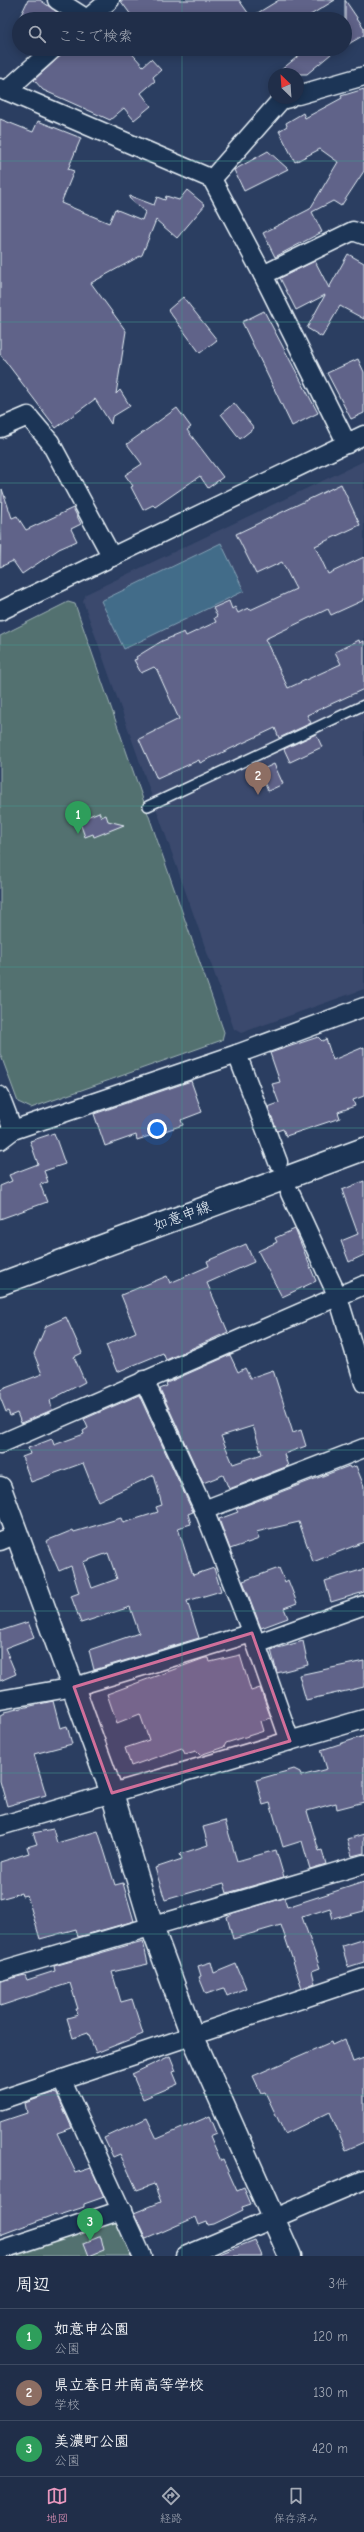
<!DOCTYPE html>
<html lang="ja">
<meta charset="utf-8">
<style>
:root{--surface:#202e49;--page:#2d3a53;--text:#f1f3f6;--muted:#a2a8b4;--line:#3d4a61;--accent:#e797bd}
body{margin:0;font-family:"Comic Neue","Klee One",sans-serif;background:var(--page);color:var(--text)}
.compass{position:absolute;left:268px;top:68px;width:36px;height:36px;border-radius:50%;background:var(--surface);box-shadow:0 2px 10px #0003;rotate:335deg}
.you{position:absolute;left:157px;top:1129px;width:14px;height:14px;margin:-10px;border:3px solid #fff;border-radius:50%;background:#1a73e8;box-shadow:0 0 0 6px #1a73e833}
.badge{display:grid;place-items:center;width:26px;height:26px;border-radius:50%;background:var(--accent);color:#fff;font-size:13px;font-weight:700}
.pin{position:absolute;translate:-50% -33px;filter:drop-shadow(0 1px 2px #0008)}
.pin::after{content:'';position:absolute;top:21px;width:14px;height:12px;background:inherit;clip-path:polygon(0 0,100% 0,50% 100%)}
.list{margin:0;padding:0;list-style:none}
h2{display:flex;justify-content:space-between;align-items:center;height:52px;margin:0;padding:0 16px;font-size:17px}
h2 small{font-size:13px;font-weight:400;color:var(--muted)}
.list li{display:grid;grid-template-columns:26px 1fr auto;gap:12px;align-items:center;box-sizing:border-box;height:56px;padding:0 16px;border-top:1px solid var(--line)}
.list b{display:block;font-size:15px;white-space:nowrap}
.list p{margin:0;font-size:13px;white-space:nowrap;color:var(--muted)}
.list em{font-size:13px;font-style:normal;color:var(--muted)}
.icon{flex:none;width:22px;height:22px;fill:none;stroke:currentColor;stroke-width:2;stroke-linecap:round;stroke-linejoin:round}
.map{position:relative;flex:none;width:364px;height:2256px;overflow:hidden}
.search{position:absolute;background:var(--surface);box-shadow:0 2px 10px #0003;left:12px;right:12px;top:12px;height:44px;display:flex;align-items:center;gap:10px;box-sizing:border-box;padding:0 14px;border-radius:22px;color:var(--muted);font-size:15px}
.sheet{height:220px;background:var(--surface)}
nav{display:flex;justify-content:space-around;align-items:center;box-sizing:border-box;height:56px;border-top:1px solid var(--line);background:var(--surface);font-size:11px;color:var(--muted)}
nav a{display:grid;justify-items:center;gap:2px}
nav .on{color:var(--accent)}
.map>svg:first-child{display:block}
</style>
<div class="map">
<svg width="364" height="2256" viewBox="0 0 364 2256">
<rect width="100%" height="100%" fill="#2b3e61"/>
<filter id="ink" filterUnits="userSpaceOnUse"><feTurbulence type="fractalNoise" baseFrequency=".025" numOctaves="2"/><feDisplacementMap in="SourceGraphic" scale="8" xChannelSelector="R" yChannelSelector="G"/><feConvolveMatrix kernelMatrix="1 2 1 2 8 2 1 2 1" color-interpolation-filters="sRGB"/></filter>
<g filter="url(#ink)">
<!-- built -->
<polygon fill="#3b496d" points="364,461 364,989 241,1033 234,1029 83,601 86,594"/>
<!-- green -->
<g fill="#537170" stroke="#9eb1b4">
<polygon points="68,602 75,604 224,1032 222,1040 31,1108 18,1102 0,1053 0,636"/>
<polygon points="113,2222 119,2225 132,2256 7,2256"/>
</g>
<!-- water -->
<polygon fill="#426c89" stroke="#84a1b5" points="221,543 244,591 124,649 101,601"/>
<!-- building -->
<g fill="#616489" stroke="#e8f1f8" fill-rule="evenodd">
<polygon points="28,0 40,0 67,19 19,19"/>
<polygon points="120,0 239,0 251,17 279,0 335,0 304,19 134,19"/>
<polygon points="345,0 364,28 364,35 345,46"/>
<polygon points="68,49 128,49 143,66 151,59 161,70 153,77 155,81 141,93 151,106 134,120 124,108 110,120 43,90 34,80"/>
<polygon points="307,49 337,49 307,74 276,74"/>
<polygon points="364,89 364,171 341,206 333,201 312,212 322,232 275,257 263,233 310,209 338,162 320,149 295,162 279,131 287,126 286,123 303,113 305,118 342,98 341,96"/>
<polygon points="0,119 33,132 38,121 81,138 68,169 74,171 61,203 109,223 115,209 142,220 145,212 129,198 130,196 154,205 157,197 165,200 166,196 179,200 187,190 205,205 177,238 156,220 142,255 91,283 126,331 116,394 120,390 130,406 112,417 111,424 95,399 56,428 0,354"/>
<polygon points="268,151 288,169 244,191 234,170"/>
<polygon points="348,254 364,263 364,319 340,306 322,337 307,328 325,295 296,310 280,278 315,261 329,288"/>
<polygon points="183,297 217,340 200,353 168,310"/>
<polygon points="264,311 318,413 292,426 242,322"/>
<polygon points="358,359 364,372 364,413 351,419 327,373"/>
<polygon points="234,403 254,428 240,439 221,414"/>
<polygon points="177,408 191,427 187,430 223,477 208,488 200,476 155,507 153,505 143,510 131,487 133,486 125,475 142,464 127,444"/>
<polygon points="341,484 360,525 315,546 328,574 364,557 364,600 331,615 328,609 265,639 288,688 341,664 335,652 359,640 360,643 364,641 364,689 307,715 311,723 279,738 275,728 200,763 199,760 157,779 139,739 179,719 157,670 154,667 141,673 134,660 137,659 136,657 162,641 184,632 186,636 216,622 214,618 217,616 213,608 229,601 232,609 235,607 238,613 248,608 250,610 296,589 282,562 256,574 236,534"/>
<polygon points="2,489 12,518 17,516 26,530 73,508 81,524 71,529 77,541 59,549 22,574 13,561 0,567"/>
<polygon points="316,734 322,747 290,762 284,749"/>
<polygon points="274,764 283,784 268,791 259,771"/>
<polygon points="99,812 101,817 106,815 108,821 124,825 94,837 93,834 85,837 79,820"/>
<polygon points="318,1037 322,1041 326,1039 333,1060 364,1047 364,1096 353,1100 355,1106 338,1112 340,1118 286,1136 283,1129 277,1131 268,1107 279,1103 272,1084 280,1082 270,1053"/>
<polygon points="191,1081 202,1112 181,1120 183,1125 137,1140 136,1135 105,1146 94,1114"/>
<polygon points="54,1133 65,1164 44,1171 48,1182 40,1184 47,1202 0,1219 0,1186 12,1181 9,1175 38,1164 30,1141"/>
<polygon points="364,1181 364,1255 349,1262 341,1241 358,1234 342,1190"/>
<polygon points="295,1229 316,1281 282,1297 258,1251 277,1242 275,1238"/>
<polygon points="246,1244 254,1262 207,1283 228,1332 166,1360 163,1353 117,1372 106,1345 136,1332 121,1295 167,1276 170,1283 209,1266 207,1261"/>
<polygon points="66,1317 82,1353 74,1357 85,1382 50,1400 52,1410 21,1423 17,1413 10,1416 8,1411 6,1412 0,1397 0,1390 42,1374 34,1354 46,1326"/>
<path d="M230 1355 238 1372 245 1368 250 1378 273 1370 293 1433 301 1430 306 1446 284 1454 288 1466 229 1489 223 1475 203 1483 160 1389 167 1386 166 1383 169 1382ZM253 1426 262 1454 233 1464 221 1436Z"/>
<path d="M139 1395 193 1512 188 1514 191 1524 178 1528 193 1575 214 1568 221 1591 187 1601 199 1638 94 1670 89 1650 139 1633 130 1607 81 1623 71 1596 79 1593 71 1566 59 1571 46 1541 73 1530 74 1532 121 1518 123 1523 158 1512 156 1507 162 1505 154 1475 98 1501 83 1463 31 1482 22 1457 30 1454 28 1448 31 1447 52 1439 54 1445 84 1434 83 1431 88 1428 84 1419ZM108 1553 117 1579 92 1588 83 1562Z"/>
<polygon points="349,1466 350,1468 356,1466 364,1486 364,1542 313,1562 299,1522 256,1532 259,1539 230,1549 219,1519 238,1512 236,1509"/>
<polygon points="279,1568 285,1582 288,1580 297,1603 284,1608 288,1618 261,1628 243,1581"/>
<polygon points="364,1569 364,1592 331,1602 325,1581"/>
<polygon points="28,1622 34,1637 5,1648 16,1674 0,1681 0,1631"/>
<polygon points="303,1641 308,1665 277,1673 271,1650"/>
<polygon points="240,1655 251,1691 260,1688 271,1718 261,1721 264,1731 226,1743 224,1747 200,1755 196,1751 185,1754 182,1748 131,1766 125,1748 149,1740 140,1714 117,1723 107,1694 205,1658 209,1658 210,1662"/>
<polygon points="364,1661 364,1687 306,1700 299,1675"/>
<polygon points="53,1701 60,1728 67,1726 72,1744 34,1754 46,1795 7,1806 0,1781 0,1716 4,1714 4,1712"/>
<polygon points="364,1736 364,1802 337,1809 336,1803 307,1811 319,1851 322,1850 326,1864 310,1869 302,1841 283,1847 270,1803 263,1805 256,1780 294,1769 300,1772 301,1776 327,1769 321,1750"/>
<polygon points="225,1821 237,1861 276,1850 284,1877 227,1893 224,1883 165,1900 155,1868 182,1859 180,1854 208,1845 203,1827"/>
<polygon points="53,1829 57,1843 98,1831 115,1885 123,1883 134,1921 78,1937 76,1929 40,1939 27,1895 22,1896 21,1893 0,1899 0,1862 29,1853 27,1847 37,1844 33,1833"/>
<polygon points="364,1834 364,1853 352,1856 347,1839"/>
<polygon points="364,1882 364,1911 333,1919 330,1908 302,1917 320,1968 312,1971 315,1983 302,1988 281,1925 233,1939 227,1917 233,1913 284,1898 287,1907"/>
<polygon points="364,1939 364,1962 348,1967 342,1946"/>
<polygon points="143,1941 148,1964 112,1972 121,2002 132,1999 143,2034 96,2053 88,2033 73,2038 67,2018 78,2015 76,2009 78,2009 70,1983 0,2006 0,1981 25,1975 27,1980 55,1971 54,1966"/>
<polygon points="211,1962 214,1973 236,1964 246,1988 227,1996 224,1988 206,1994 199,1977 201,1976 198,1966"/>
<polygon points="345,2039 353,2062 364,2058 364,2142 346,2150 330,2112 285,2134 265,2092 261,2093 253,2076 331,2042 332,2045"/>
<polygon points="170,2056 176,2071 173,2072 178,2084 143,2099 132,2074"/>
<polygon points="53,2093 57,2094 72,2128 57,2133 76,2173 91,2168 104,2197 84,2204 84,2207 57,2216 56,2214 0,2235 0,2122 27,2113 25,2103"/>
<polygon points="210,2116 217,2133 210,2136 221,2161 223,2160 237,2191 244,2188 251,2204 242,2207 243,2210 214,2224 208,2225 207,2222 199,2225 196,2217 146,2239 134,2213 161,2202 154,2184 137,2190 120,2154 113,2157 104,2138 147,2118 157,2139"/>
<polygon points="99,2237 101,2237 104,2250 89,2256 84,2243"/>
<polygon points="255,2240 262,2256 218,2256 217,2255"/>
</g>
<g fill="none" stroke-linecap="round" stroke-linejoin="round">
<defs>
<polyline id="lane" points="148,806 364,705"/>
<g id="street">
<polyline points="57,0 87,19"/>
<polyline points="87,19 110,0"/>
<polyline points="0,88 212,179 263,275 347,444"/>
<polyline points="6,91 53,49"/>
<polyline points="298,95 364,76"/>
<polyline points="212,179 281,100 289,98"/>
<polyline points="263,275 353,231 364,235"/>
<polyline points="0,428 28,416 50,442 112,557"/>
<polyline points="0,611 364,435"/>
<polyline points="237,1054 278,1162"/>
<polyline points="0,1096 13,1130"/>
<polyline points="0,1140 13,1130 237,1054 364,1007"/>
<polyline points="290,1193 338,1297 364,1383"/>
<polyline points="144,1380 204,1510 256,1644 290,1741"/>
<polyline points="0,1444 364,1285"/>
<polyline points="204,1510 364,1448"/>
<polyline points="0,1541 17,1534"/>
<polyline points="256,1644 364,1605"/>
<polyline points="0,1700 74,1687 252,1633"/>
<polyline points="0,1826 364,1719"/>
<polyline points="0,1971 364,1864"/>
<polyline points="62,2080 142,2256"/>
<polyline points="0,2100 364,1978"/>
<polyline points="0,2250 122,2210"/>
<polyline points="185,2256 364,2180"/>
</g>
<g id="secondary">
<polyline points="0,1284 364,1149"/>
<polyline points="0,1488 112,1793 152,1927 192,2035 290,2256"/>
</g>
</defs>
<!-- lane casing -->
<use href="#lane" stroke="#e8f1f8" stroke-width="12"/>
<!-- street casing -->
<use href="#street" stroke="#e8f1f8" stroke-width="21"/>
<!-- secondary casing -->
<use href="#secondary" stroke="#e8f1f8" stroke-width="25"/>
<!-- lane -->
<use href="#lane" stroke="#1d3557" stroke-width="9"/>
<!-- street -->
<use href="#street" stroke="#1d3557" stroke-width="18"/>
<!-- secondary -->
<use href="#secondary" stroke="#1d3557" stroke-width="22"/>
</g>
</g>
<!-- marked area -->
<path fill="#d16f9a" fill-opacity="0.2" stroke="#d16f9a" stroke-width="3" stroke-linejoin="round" d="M252 1633 290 1741 112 1793 74 1687Z"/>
<!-- grid -->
<path fill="none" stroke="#459590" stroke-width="1" stroke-opacity="0.55" d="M182 0V19M182 49V2256M0 161H364M0 322H364M0 483H364M0 645H364M0 806H364M0 967H364M0 1128H364M0 1289H364M0 1450H364M0 1611H364M0 1773H364M0 1934H364M0 2095H364"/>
<g text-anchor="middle" stroke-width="4" stroke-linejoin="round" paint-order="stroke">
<!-- street labels -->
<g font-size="15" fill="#e8f1f8" stroke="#1d3557">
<text transform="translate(182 1216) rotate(-20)" y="5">如意申線</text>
</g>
</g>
</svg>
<svg class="compass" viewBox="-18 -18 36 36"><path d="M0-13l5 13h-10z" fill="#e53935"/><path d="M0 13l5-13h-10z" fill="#a2a8b4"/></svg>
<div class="you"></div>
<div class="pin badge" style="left:78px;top:834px;background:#2e9e5b">1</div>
<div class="pin badge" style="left:258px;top:795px;background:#8d6e63">2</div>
<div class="pin badge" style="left:90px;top:2241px;background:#2e9e5b">3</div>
<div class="search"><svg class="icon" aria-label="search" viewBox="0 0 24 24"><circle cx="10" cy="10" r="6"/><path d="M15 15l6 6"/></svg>ここで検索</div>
</div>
<section class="sheet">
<h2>周辺<small>3件</small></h2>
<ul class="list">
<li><span class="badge" style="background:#2e9e5b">1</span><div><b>如意申公園</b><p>公園</p></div><em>120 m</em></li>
<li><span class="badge" style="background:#8d6e63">2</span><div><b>県立春日井南高等学校</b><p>学校</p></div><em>130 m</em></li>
<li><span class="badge" style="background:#2e9e5b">3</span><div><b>美濃町公園</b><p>公園</p></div><em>420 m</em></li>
</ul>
</section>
<nav>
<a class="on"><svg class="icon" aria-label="map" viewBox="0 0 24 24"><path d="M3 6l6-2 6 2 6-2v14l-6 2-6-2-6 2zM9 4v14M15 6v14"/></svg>地図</a>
<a><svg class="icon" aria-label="directions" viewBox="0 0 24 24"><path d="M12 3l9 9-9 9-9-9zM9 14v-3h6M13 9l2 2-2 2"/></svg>経路</a>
<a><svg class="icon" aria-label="saved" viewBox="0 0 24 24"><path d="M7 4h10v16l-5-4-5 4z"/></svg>保存済み</a>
</nav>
